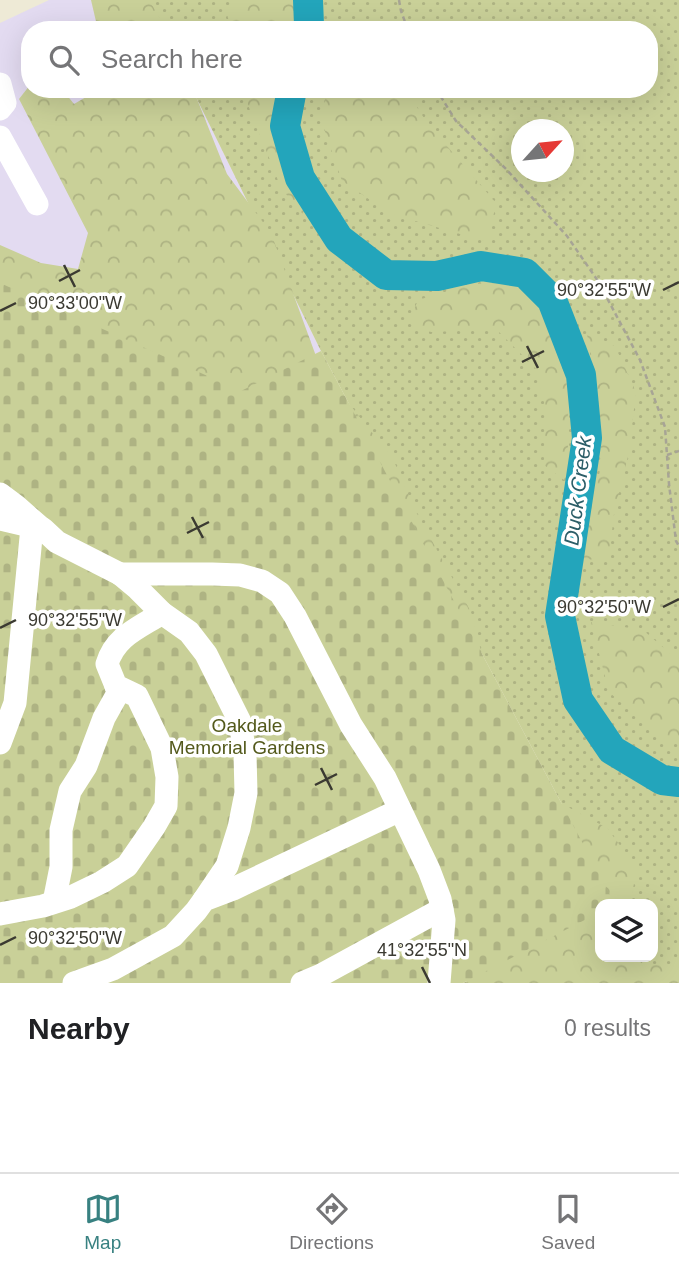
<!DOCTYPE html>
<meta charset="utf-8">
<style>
:root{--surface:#fff;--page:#f2f2f2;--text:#202124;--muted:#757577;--line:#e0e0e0;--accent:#388181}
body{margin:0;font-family:Helvetica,sans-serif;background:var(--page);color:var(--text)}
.controls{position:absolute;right:21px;bottom:21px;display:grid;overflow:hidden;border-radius:14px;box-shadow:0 7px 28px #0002}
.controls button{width:63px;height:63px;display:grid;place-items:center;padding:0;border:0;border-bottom:2px solid var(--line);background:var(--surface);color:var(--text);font:35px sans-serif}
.compass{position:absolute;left:511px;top:119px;width:63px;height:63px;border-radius:50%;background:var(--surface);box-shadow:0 7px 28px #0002;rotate:63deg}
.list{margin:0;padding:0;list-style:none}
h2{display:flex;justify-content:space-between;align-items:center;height:91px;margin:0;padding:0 28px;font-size:30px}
h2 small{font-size:23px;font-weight:400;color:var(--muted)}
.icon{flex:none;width:38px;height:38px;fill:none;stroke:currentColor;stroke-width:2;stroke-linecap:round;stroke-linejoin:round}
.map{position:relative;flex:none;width:679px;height:983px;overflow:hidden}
.search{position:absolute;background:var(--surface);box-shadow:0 7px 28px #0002;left:21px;right:21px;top:21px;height:77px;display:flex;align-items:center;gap:18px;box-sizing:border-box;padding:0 24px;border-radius:28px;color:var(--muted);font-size:26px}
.sheet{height:189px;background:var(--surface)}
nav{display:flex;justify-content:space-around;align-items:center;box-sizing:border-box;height:98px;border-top:2px solid var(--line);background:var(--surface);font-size:19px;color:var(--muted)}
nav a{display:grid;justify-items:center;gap:4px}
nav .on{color:var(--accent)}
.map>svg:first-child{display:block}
</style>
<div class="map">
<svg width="679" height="983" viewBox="0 0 679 983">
<defs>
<pattern id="green-dots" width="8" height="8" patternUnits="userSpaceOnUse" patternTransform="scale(1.75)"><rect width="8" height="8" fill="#c9d098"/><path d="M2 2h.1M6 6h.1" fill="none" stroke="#aeb383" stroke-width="1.8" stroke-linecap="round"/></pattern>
<pattern id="forest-crowns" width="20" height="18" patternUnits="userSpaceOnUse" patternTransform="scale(1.75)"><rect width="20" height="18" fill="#c9d098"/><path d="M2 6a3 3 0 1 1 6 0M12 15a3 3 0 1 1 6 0" fill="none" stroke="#aeb383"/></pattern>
<pattern id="cemetery-stones" width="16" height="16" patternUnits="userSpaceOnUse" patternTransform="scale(1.75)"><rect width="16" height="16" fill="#c9d098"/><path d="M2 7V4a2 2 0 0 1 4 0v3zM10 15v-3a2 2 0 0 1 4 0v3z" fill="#aeb383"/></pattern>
</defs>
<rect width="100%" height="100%" fill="#eeead6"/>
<!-- commercial -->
<polygon fill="#e3dbf1" points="49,0 148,0 162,30 30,30 30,89 192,89 321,351 241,391 0,283 0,23"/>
<!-- green -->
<path fill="url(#green-dots)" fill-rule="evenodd" d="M148 0H679V983H463L600 912V957H653V904H615L321 351 192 89H649V30H162ZM522 130H564V172H522Z"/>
<!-- forest -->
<g fill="url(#forest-crowns)">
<polygon points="91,0 149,0 167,30 98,30"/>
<polygon points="242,0 298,0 299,13 294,30 231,30 226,10"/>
<polygon points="30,85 30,89 62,89 74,104 100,89 193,89 227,174 271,233 320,367 393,459 415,510 471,612 487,674 525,784 607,828 637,868 630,904 600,904 600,957 638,957 641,963 679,967 679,983 467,983 465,945 0,387 0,245 41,263 78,269 88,233 19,99"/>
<polygon points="244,89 278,89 280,148 312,210 312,225 281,188 248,105"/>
<polygon points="327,89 405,89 428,124 496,203 488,242 391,214 342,181 321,120"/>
<polygon points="519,282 551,327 568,389 568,483 544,465 545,406 536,369 496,329 431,332 409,322 418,300 472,284"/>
<polygon points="587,335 615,346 636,392 629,452 614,514 609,557 579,561 602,462 597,383"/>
<polygon points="591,622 643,630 679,661 679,739 666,742 609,692"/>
</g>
<!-- cemetery -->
<polygon fill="url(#cemetery-stones)" points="0,283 241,391 321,351 615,904 600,904 600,912 463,983 0,983"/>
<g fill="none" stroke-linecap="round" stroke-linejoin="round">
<!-- river -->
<g stroke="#23a5bb" stroke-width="30">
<polyline points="307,30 309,25 308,0"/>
<polyline points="292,89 285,126 300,178 339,239 386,275 437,276 481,266 525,273 552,300 581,375 587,438 560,616 578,700 612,750 662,780 679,782"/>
</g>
<!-- path -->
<g stroke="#a7a495" stroke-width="2.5" stroke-dasharray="5 3.5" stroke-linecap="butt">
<polyline points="399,0 401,11 408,30"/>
<polyline points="436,89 456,121 506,169 567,236 598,281 640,360 665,427 669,484 676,541 679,546"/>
<polyline points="667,455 679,451"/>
</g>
<!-- minor -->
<g stroke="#fff" stroke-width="23">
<polyline points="0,84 5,103 0,109"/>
<polyline points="0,137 37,204"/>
<polyline points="0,494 16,506 41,528"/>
<polyline points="0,519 43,529 57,542 120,574 138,589 162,613 189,632 206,654 240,722 245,754 246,793 239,828 227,866 204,900"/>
<polyline points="120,574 212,574 240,575 262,581 280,593 295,616 351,725 385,778 429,870 440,899 444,920 439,983"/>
<polyline points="0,743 15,703 32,527"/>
<polyline points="54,902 61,867 61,830 70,791 86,766 104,718 118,693 116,686"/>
<path d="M0 914 43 906 71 897 102 882 127 866 154 827 166 806 167 777 162 748 137 696 116 686 107 664C115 636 139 628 162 613"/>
<polyline points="74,983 113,969 173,936 196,911 204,900 233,889 400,810"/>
<polyline points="302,983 321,975 442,909"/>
</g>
</g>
<!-- ticks -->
<path fill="none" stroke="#3b3a32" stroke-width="2.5" d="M64 265 75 287M59 281 80 270M663 290 679 282M0 311 16 303M527 346 538 368M522 362 544 351M192 517 203 538M187 533 209 522M663 607 679 599M0 628 16 620M321 768 332 790M315 785 337 774M0 945 16 937M422 967 430 983"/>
<g text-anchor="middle" stroke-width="7" stroke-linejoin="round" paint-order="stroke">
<!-- park labels -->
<g font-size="19" fill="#53591b" stroke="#fff">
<text x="247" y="732">Oakdale<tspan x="247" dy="22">Memorial Gardens</tspan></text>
</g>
<!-- water labels -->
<g font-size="21" font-style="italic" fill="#2c5e68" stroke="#fff">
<text transform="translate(578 491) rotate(-83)" y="7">Duck Creek</text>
</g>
</g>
<g font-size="18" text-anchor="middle" fill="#3b3a32" stroke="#fff" stroke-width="7" stroke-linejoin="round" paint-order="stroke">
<text x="604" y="296">90°32'55"W</text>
<text x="75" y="309">90°33'00"W</text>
<text x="604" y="613">90°32'50"W</text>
<text x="75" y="626">90°32'55"W</text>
<text x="75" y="944">90°32'50"W</text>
<text x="422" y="956">41°32'55"N</text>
</g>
</svg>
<div class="controls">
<button><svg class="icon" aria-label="layers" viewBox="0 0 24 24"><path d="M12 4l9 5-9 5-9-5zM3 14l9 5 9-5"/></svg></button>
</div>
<svg class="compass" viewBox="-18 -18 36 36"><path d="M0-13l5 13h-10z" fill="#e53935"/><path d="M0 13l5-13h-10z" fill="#757577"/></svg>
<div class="search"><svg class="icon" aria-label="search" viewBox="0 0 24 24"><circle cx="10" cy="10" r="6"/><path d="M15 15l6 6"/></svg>Search here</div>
</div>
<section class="sheet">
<h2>Nearby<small>0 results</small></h2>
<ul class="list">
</ul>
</section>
<nav>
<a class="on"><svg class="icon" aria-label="map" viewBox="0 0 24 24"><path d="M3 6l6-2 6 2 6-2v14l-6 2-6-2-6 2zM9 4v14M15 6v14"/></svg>Map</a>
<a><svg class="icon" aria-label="directions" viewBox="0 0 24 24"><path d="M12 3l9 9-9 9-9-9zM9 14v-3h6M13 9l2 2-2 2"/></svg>Directions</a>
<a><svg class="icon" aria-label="saved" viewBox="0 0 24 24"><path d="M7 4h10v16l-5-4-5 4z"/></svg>Saved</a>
</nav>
